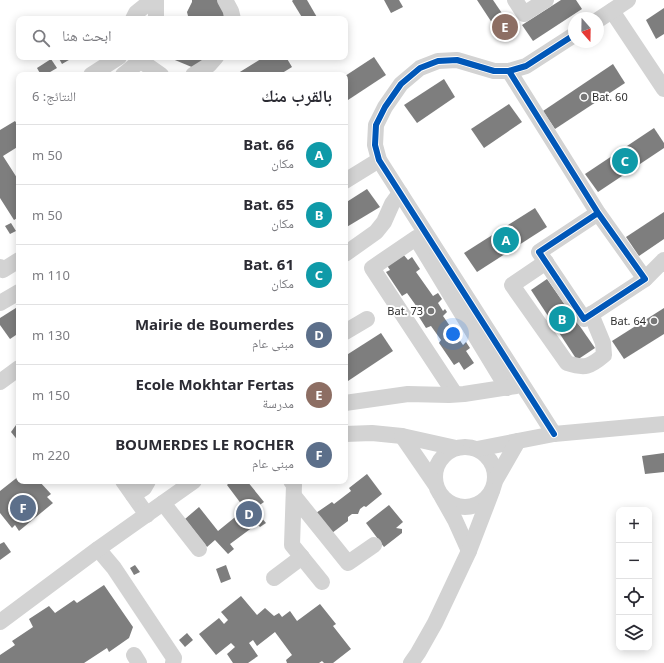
<!DOCTYPE html>
<html lang="ar">
<meta charset="utf-8">
<style>
:root{--surface:#fff;--page:#f7f7f7;--text:#2b2b33;--muted:#7c7c81;--line:#e1e1e2;--accent:#db2777}
body{margin:0;font-family:"Noto Sans","Noto Naskh Arabic",sans-serif;background:var(--page);color:var(--text);direction:rtl}
.controls{position:absolute;right:12px;bottom:12px;display:grid;overflow:hidden;border-radius:8px;box-shadow:0 2px 10px #0003}
.controls button{width:36px;height:36px;display:grid;place-items:center;padding:0;border:0;border-bottom:1px solid var(--line);background:var(--surface);color:var(--text);font:20px sans-serif}
.compass{position:absolute;left:568px;top:12px;width:36px;height:36px;border-radius:50%;background:var(--surface);box-shadow:0 2px 10px #0003;rotate:160deg}
.you{position:absolute;left:453px;top:334px;width:14px;height:14px;margin:-10px;border:3px solid #fff;border-radius:50%;background:#1a73e8;box-shadow:0 0 0 6px #1a73e833}
.badge{display:grid;place-items:center;width:26px;height:26px;border-radius:50%;background:var(--accent);color:#fff;font-size:13px;font-weight:700}
.pin{position:absolute;translate:-50% -50%;border:2px solid #fff;box-shadow:0 1px 4px #0006}
.list{margin:0;padding:0;list-style:none}
h2{display:flex;justify-content:space-between;align-items:center;height:52px;margin:0;padding:0 16px;font-size:17px}
h2 small{font-size:13px;font-weight:400;color:var(--muted)}
.list li{display:grid;grid-template-columns:26px 1fr auto;gap:12px;align-items:center;box-sizing:border-box;height:60px;padding:0 16px;border-top:1px solid var(--line)}
.list b{display:block;font-size:15px;white-space:nowrap}
.list p{margin:0;font-size:13px;white-space:nowrap;color:var(--muted)}
.list em{font-size:13px;font-style:normal;color:var(--muted)}
.icon{flex:none;width:22px;height:22px;fill:none;stroke:currentColor;stroke-width:2;stroke-linecap:round;stroke-linejoin:round}
.map{position:relative;flex:none;width:664px;height:663px;overflow:hidden;direction:ltr}
.search{position:absolute;background:var(--surface);box-shadow:0 2px 10px #0003;left:16px;top:16px;width:332px;height:44px;display:flex;align-items:center;gap:10px;box-sizing:border-box;padding:0 14px;border-radius:8px;color:var(--muted);font-size:15px}
.panel{position:absolute;background:var(--surface);box-shadow:0 2px 10px #0003;left:16px;top:72px;width:332px;height:412px;border-radius:8px;direction:rtl}
.map>svg:first-child{display:block}
</style>
<div class="map">
<svg width="664" height="663" viewBox="0 0 664 663">
<rect width="100%" height="100%" fill="#fff"/>
<!-- building -->
<g fill="#7e7e7e">
<polygon points="192,0 218,0 223,6 224,19 186,19 188,16 187,12 192,2"/>
<polygon points="293,0 307,0 318,19 303,19 292,1"/>
<polygon points="384,0 399,0 403,7 391,13"/>
<polygon points="477,0 493,0 512,28 500,35"/>
<polygon points="561,0 576,0 582,9 533,41 522,25"/>
<polygon points="664,8 664,34 656,39 646,20"/>
<polygon points="58,57 74,57 62,64"/>
<polygon points="171,57 204,57 199,70 170,58"/>
<polygon points="264,57 286,57 292,67 279,75 235,75"/>
<polygon points="374,57 386,75 348,100 345,95 345,76"/>
<polygon points="51,59 57,68 45,75 41,75 37,68"/>
<polygon points="613,64 625,83 555,129 543,111"/>
<polygon points="444,79 455,97 417,123 404,105"/>
<polygon points="509,104 522,122 484,148 471,129"/>
<polygon points="15,121 19,127 19,146 3,156 19,181 19,217 14,220 0,198 0,130"/>
<polygon points="654,128 664,143 664,148 598,192 585,174"/>
<polygon points="367,189 380,207 345,228 345,203"/>
<polygon points="535,208 547,227 477,272 464,253"/>
<polygon points="664,212 664,239 639,256 626,237"/>
<polygon points="11,223 16,231 10,234 5,226"/>
<polygon points="402,253 408,260 412,257 420,269 416,272 433,296 438,293 442,299 438,303 443,311 445,309 447,312 443,316 463,345 466,342 470,348 466,351 474,363 464,370 459,362 454,365 439,343 441,340 431,326 426,328 414,309 417,307 407,293 402,296 386,272 390,270 386,264"/>
<polygon points="547,279 595,348 577,360 531,290"/>
<polygon points="19,306 19,333 10,339 0,325 0,318"/>
<polygon points="664,308 664,334 624,359 612,341"/>
<polygon points="381,333 393,351 345,383 345,356"/>
<polygon points="19,422 19,442 11,432 16,425"/>
<polygon points="664,453 664,472 645,474 642,456"/>
<polygon points="367,474 382,494 366,507 364,506 360,509 358,514 352,514 348,517 348,521 332,533 316,513 332,502 334,504 351,491 349,488"/>
<polygon points="19,476 19,481 39,481 51,494 47,497 53,503 19,531 15,525 12,528 0,513 0,491"/>
<polygon points="231,481 247,481 264,502 254,509 266,523 260,527 257,524 230,544 234,549 228,554 215,540 207,547 185,519 199,507 218,531 245,509 227,485"/>
<polygon points="389,505 403,522 396,528 402,529 402,533 384,547 366,523"/>
<polygon points="4,542 11,552 0,560 0,544"/>
<polygon points="135,565 140,572 134,575 130,568"/>
<polygon points="226,565 231,579 221,583 216,569"/>
<polygon points="104,585 133,627 129,638 109,652 107,648 84,663 0,663 0,655 15,645 12,641 33,627 29,619 49,606 55,613 74,600 77,603"/>
<polygon points="241,596 257,615 265,608 274,616 279,613 282,617 290,611 297,621 320,604 336,624 333,626 351,649 333,663 324,663 322,661 319,663 287,663 286,660 292,655 275,632 257,646 253,640 249,643 258,656 248,663 233,663 227,654 235,647 231,643 216,655 199,634 219,618 224,624 228,620 221,612"/>
<polygon points="187,633 193,640 185,647 179,640"/>
</g>
<g fill="none" stroke-linecap="round" stroke-linejoin="round">
<!-- minor -->
<g stroke="#d3d3d3" stroke-width="16">
<polyline points="225,0 231,11 233,19"/>
<polyline points="515,0 524,14 546,0"/>
<polyline points="612,11 664,89"/>
<polyline points="133,19 136,13 152,0"/>
<polyline points="156,19 156,0"/>
<polyline points="598,20 628,0"/>
<polyline points="141,61 161,75"/>
<polyline points="509,71 598,213 645,279 584,319 539,252 598,213"/>
<polyline points="91,75 119,57"/>
<polyline points="123,75 145,57"/>
<polyline points="193,75 209,65 216,57"/>
<polyline points="345,181 379,160"/>
<polyline points="345,254 376,232 384,222 392,204 400,193"/>
<path d="M546 262 512 285 567 363C585 369 590 367 604 355L603 343 591 314"/>
<polyline points="0,267 3,270 19,260"/>
<polyline points="645,279 664,260"/>
<polyline points="0,303 19,292"/>
<polyline points="345,332 367,319"/>
<polyline points="0,382 19,368"/>
<polyline points="455,394 372,268 416,238 507,388"/>
<polyline points="345,403 408,394 449,395 464,394 516,386"/>
<polyline points="345,434 372,433 402,436"/>
<polyline points="554,434 379,160 375,145 376,125 385,107 401,84 420,68 438,61 457,60 494,71 509,71 526,66 574,35"/>
<circle cx="465" cy="477" r="30"/>
<polyline points="477,449 554,434 664,424"/>
<polyline points="123,481 147,515"/>
<polyline points="291,481 294,485 292,545 322,582"/>
<polyline points="495,481 518,441"/>
<polyline points="435,484 402,436 456,448"/>
<polyline points="133,495 144,488 148,481"/>
<polyline points="294,496 348,563 374,545"/>
<polyline points="442,497 455,520 469,551"/>
<polyline points="163,503 199,549"/>
<polyline points="98,549 114,568 174,658 173,663"/>
<polyline points="274,578 302,557"/>
<polyline points="0,622 98,549 194,481"/>
<polyline points="134,655 139,663"/>
<polyline points="411,663 418,653 435,623 469,551 492,491"/>
</g>
<defs>
<g id="cycleway">
<polyline points="509,71 598,213 645,279 584,319 539,252 598,213"/>
<polyline points="554,434 379,160 375,145 376,125 385,107 401,84 420,68 438,61 457,60 494,71 509,71 526,66 574,35"/>
</g>
</defs>
<!-- cycleway casing -->
<use href="#cycleway" stroke="#fff" stroke-width="8"/>
<!-- cycleway -->
<use href="#cycleway" stroke="#0057b8" stroke-width="6"/>
</g>
<!-- markers -->
<g fill="#777" stroke="#fff" stroke-width="1.5">
<circle cx="584" cy="97" r="4"/>
<circle cx="431" cy="311" r="4"/>
<circle cx="654" cy="321" r="4"/>
</g>
<g text-anchor="middle" stroke-width="4" stroke-linejoin="round" paint-order="stroke">
<!-- poi labels -->
<g font-size="11" fill="#2e2e2e" stroke="#fff" text-anchor="end">
<text x="592" y="101" text-anchor="start">Bat. 60</text>
<text x="423" y="315">Bat. 73</text>
<text x="646" y="325">Bat. 64</text>
</g>
</g>
</svg>
<div class="controls">
<button>+</button>
<button>−</button>
<button><svg class="icon" aria-label="locate" viewBox="0 0 24 24"><circle cx="12" cy="12" r="6"/><path d="M12 2v4M12 18v4M2 12h4M18 12h4"/></svg></button>
<button><svg class="icon" aria-label="layers" viewBox="0 0 24 24"><path d="M12 4l9 5-9 5-9-5zM3 14l9 5 9-5"/></svg></button>
</div>
<svg class="compass" viewBox="-18 -18 36 36"><path d="M0-13l5 13h-10z" fill="#e53935"/><path d="M0 13l5-13h-10z" fill="#7c7c81"/></svg>
<div class="you"></div>
<div class="pin badge" style="left:506px;top:240px;background:#0f9aa8">A</div>
<div class="pin badge" style="left:562px;top:319px;background:#0f9aa8">B</div>
<div class="pin badge" style="left:625px;top:161px;background:#0f9aa8">C</div>
<div class="pin badge" style="left:249px;top:514px;background:#5c6f8a">D</div>
<div class="pin badge" style="left:505px;top:27px;background:#8d6e63">E</div>
<div class="pin badge" style="left:23px;top:508px;background:#5c6f8a">F</div>
<div class="search"><svg class="icon" aria-label="search" viewBox="0 0 24 24"><circle cx="10" cy="10" r="6"/><path d="M15 15l6 6"/></svg>ابحث هنا</div>
<section class="panel">
<h2>بالقرب منك<small>النتائج: 6</small></h2>
<ul class="list">
<li><span class="badge" style="background:#0f9aa8">A</span><div><b>Bat. 66</b><p>مكان</p></div><em>50 m</em></li>
<li><span class="badge" style="background:#0f9aa8">B</span><div><b>Bat. 65</b><p>مكان</p></div><em>50 m</em></li>
<li><span class="badge" style="background:#0f9aa8">C</span><div><b>Bat. 61</b><p>مكان</p></div><em>110 m</em></li>
<li><span class="badge" style="background:#5c6f8a">D</span><div><b>Mairie de Boumerdes</b><p>مبنى عام</p></div><em>130 m</em></li>
<li><span class="badge" style="background:#8d6e63">E</span><div><b>Ecole Mokhtar Fertas</b><p>مدرسة</p></div><em>150 m</em></li>
<li><span class="badge" style="background:#5c6f8a">F</span><div><b>BOUMERDES LE ROCHER</b><p>مبنى عام</p></div><em>220 m</em></li>
</ul>
</section>
</div>
